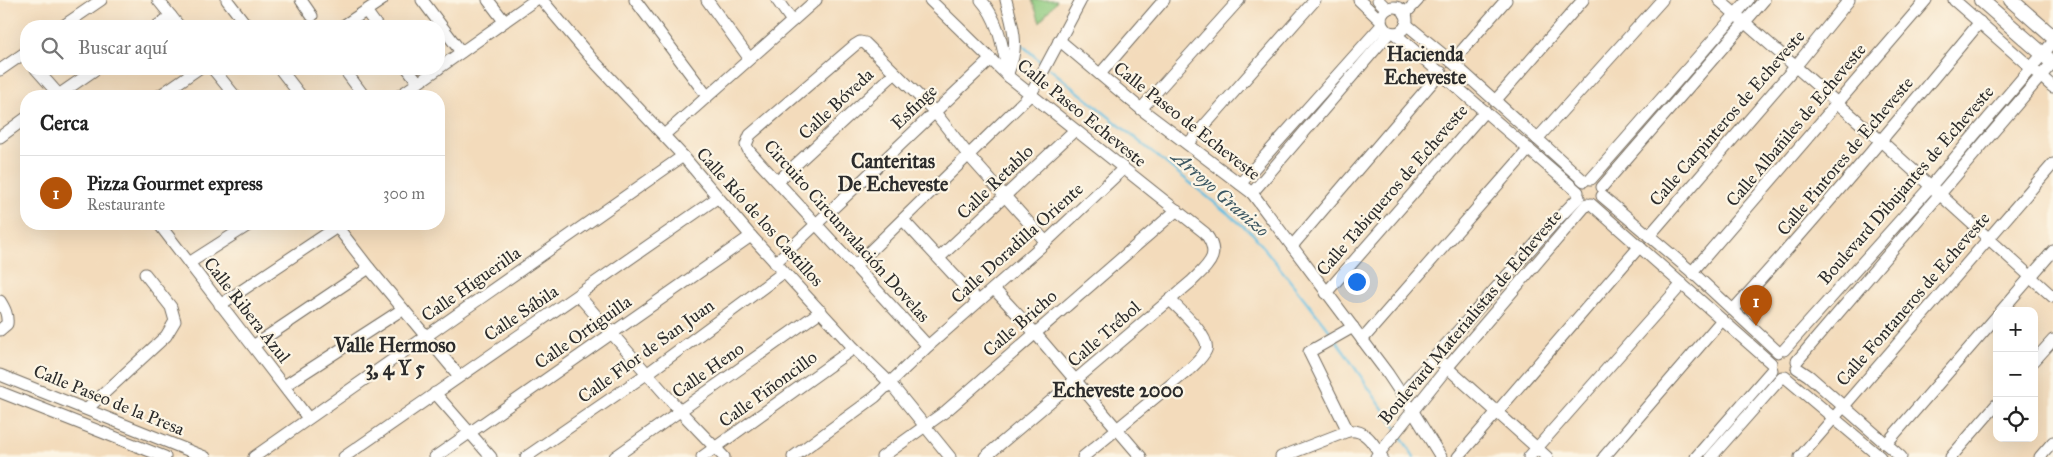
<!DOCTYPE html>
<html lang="es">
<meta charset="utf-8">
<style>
:root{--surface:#fff;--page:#f6f6f6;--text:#222;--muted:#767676;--line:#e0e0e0;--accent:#b45309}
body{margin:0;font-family:"IM FELL Great Primer",serif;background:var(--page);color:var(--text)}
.controls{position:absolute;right:15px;bottom:15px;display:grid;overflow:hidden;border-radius:10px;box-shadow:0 5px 20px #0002}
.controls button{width:45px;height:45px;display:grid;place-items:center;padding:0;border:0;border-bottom:1px solid var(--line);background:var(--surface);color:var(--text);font:25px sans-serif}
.you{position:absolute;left:1356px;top:281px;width:18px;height:18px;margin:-12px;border:4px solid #fff;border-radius:50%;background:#1a73e8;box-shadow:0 0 0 8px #1a73e833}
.badge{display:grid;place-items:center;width:32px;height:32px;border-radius:50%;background:var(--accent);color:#fff;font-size:16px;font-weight:700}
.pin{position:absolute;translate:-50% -41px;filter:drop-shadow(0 1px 2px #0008)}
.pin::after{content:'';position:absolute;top:26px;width:18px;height:15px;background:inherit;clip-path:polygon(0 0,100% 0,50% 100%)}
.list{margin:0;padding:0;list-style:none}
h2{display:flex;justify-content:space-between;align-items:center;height:65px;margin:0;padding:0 20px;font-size:21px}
h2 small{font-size:16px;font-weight:400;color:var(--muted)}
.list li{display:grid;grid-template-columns:32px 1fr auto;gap:15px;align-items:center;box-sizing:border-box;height:75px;padding:0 20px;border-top:1px solid var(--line)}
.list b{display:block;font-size:19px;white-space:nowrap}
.list p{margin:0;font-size:16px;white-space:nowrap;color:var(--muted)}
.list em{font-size:16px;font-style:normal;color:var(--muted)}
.icon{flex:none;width:28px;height:28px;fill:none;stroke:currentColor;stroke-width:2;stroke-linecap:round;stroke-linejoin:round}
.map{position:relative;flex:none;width:2053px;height:457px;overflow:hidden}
.search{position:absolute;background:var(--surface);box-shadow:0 5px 20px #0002;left:20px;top:20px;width:425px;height:55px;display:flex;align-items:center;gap:12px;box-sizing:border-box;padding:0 18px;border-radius:20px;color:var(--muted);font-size:19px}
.panel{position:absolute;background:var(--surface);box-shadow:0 5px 20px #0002;left:20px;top:90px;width:425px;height:140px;border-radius:20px}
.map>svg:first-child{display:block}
</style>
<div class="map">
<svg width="2053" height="457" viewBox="0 0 2053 457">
<rect width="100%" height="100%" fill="#fcf5e5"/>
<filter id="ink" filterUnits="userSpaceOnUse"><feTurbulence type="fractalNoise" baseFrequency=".02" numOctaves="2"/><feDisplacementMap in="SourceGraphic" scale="10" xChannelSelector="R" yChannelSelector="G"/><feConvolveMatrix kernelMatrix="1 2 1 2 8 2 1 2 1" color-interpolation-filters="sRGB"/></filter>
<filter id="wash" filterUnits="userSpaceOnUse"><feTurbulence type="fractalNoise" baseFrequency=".0096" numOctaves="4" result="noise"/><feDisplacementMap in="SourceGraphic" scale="20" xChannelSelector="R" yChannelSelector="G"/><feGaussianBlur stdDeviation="1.12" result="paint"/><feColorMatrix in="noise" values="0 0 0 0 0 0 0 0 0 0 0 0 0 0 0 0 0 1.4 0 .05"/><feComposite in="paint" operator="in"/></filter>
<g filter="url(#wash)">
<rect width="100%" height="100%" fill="#f3dbbb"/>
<!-- green -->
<polygon fill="#8eca7f" stroke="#5c7a55" points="1032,0 1057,0 1040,22"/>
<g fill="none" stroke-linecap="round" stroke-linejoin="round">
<!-- stream -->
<g stroke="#65bfe2" stroke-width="2.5">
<polyline points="1019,42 1042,63"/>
<polyline points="1049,68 1253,234 1333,335"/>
<polyline points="1336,340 1396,428"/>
<polyline points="1399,433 1414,457"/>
</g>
</g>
</g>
<g filter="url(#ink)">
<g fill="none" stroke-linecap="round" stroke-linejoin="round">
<defs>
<g id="minor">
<polyline points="158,0 179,26"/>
<polyline points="227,0 247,26"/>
<polyline points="301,0 312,16"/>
<polyline points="422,0 461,52"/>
<polyline points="488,0 504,21"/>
<polyline points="542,0 592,59 683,156 751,236 854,348 890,383 950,457"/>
<polyline points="635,0 707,96"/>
<polyline points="707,0 749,58"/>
<polyline points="777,0 792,21"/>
<path d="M930 0 1009 77 1205 233C1222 255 1209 264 1192 281L985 457"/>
<path d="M981 0C1000 21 1003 51 1009 77"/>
<path d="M1006 0C1013 29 1020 43 1008 73"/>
<polyline points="1359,0 1381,21"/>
<polyline points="1378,0 1387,9"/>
<polyline points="1719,0 1882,142 2053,297"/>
<polyline points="1954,0 2053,87"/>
<circle cx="1394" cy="20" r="13"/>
<polyline points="366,11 377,26"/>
<polyline points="1405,14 1418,0"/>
<polyline points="1406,24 1452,62 1584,181"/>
<polyline points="63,26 101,0"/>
<polyline points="157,26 171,16"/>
<polyline points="343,26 382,0"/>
<polyline points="1394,33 1578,192"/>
<polyline points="1059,40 1141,109 1252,193 1388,374 1412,410 1441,457"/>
<polyline points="1452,62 1506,0"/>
<polyline points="439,68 535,0"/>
<polyline points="36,69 60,96"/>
<polyline points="213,69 235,96"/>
<polyline points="280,69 301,96"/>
<polyline points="344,69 364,96"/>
<polyline points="408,69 418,82"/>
<polyline points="0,70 26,52"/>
<polyline points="1100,74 1164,0"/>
<polyline points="57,96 96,69"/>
<polyline points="159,96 198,69"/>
<polyline points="399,96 438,69"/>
<polyline points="1495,101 1583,0"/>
<polyline points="1141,109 1239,0"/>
<polyline points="664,135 816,0"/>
<polyline points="0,137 26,118"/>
<polyline points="1537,139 1662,0"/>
<polyline points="1188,144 1315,0"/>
<polyline points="1591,179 1748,0"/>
<polyline points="778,181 895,73"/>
<polyline points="1240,184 1382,25"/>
<polyline points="1602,187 1764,0"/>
<polyline points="1252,193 1390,32"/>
<polyline points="1602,196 1692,272 1778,352"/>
<polyline points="1591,204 1771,363"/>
<polyline points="903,220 978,301"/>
<polyline points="159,224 308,418"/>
<polyline points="335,224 369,268 459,376"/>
<polyline points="1649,236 1795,67 1849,0"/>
<polyline points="1292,246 1441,72"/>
<polyline points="939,258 1075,130"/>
<polyline points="189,263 250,224"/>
<polyline points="775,263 991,59"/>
<polyline points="855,266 1031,94 1081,0"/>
<polyline points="1692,272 1926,0"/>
<polyline points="994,289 1035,333 1141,457"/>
<polyline points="1326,293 1485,111"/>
<polyline points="578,295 680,411 724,457"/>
<path d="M0 301C5 309 8 315 7 324L0 330"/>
<polyline points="220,305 337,227"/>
<path d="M1733 310C1818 217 1899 120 1980 22"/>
<polyline points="2001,311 2053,251"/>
<polyline points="1362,340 1529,149"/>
<polyline points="253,346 369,268"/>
<polyline points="928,346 749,151 746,145 750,135 855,45 860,42 865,43 934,111 969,156 1046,242"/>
<polyline points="1784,350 1931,186 2053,42"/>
<polyline points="1797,361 2053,62"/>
<polyline points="2034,361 2053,340"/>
<polyline points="1442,363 1547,457"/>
<polyline points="1797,368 1809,376 1901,457"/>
<polyline points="0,375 205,457"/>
<polyline points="1785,377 1880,457"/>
<polyline points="284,386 403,309"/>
<polyline points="0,392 165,457"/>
<polyline points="435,393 491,457"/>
<polyline points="1402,394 1552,225 1579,197"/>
<polyline points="87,409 166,336 175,321 171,307 145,274"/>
<polyline points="1348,431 1309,352 1353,327"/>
<polyline points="1886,444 1997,316"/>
<polyline points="254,457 683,156"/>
<polyline points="344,457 717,198"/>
<polyline points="435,457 751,236"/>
<polyline points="526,457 648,373 784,272"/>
<polyline points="615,457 821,311"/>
<polyline points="702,457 854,348"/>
<polyline points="793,457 875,397 928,346 1046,242 1123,169"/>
<polyline points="882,457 946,411 1177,210"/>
<path d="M1083 457 1191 368C1196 363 1203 357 1206 350 1211 337 1179 309 1170 300"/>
<path d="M1281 457 1348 431C1366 429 1373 443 1382 457"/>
<polyline points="1376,457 1447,368 1587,204"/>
<polyline points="1458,457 1640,246"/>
<polyline points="1529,457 1682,284"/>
<polyline points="1604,457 1722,320"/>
<polyline points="1696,457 1772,370"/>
<polyline points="1711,457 1782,377"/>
<polyline points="1800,457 2053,164"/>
<polyline points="1951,457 1997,404"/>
<polyline points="2040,457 2053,442"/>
</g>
<g id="major">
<polyline points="1981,0 2053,63"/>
<polyline points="2011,0 2053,37"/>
</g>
</defs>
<!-- minor casing -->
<use href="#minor" stroke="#71695d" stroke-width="13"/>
<!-- major casing -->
<use href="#major" stroke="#71695d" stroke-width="16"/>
<!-- minor -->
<use href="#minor" stroke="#fff" stroke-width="11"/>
<!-- major -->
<use href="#major" stroke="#fff" stroke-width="14"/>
</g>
</g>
<g text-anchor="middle" stroke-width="4.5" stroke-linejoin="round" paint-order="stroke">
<!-- street labels -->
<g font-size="18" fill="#2b2b2b" stroke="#fcf5e5">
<text transform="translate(836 104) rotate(-43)" y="6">Calle Bóveda</text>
<text transform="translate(914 107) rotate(-44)" y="6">Esfinge</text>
<text transform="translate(1082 113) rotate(39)" y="6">Calle Paseo Echeveste</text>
<text transform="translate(1727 118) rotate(-49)" y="6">Calle Carpinteros de Echeveste</text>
<text transform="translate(1187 121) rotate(38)" y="6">Calle Paseo de Echeveste</text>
<text transform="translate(1796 125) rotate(-50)" y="6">Calle Albañiles de Echeveste</text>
<text transform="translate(1845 156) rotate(-50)" y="6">Calle Pintores de Echeveste</text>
<text transform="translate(995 182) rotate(-44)" y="6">Calle Retablo</text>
<text transform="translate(1906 185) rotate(-49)" y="6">Boulevard Dibujantes de Echeveste</text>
<text transform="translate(1392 190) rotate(-49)" y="6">Calle Tabiqueros de Echeveste</text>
<text transform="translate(760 217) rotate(48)" y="6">Calle Río de los Castillos</text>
<text transform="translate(847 231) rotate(48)" y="6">Circuito Circunvalación Dovelas</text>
<text transform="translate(1017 243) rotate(-42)" y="6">Calle Doradilla Oriente</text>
<text transform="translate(471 284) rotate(-35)" y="6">Calle Higuerilla</text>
<text transform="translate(1913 299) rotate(-49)" y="6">Calle Fontaneros de Echeveste</text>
<text transform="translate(247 310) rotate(52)" y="6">Calle Ribera Azul</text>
<text transform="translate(521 313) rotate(-34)" y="6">Calle Sábila</text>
<text transform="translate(1470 317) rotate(-50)" y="6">Boulevard Materialistas de Echeveste</text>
<text transform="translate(1020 323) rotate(-41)" y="6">Calle Bricho</text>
<text transform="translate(583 332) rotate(-35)" y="6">Calle Ortiguilla</text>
<text transform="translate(1104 334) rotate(-41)" y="6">Calle Trébol</text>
<text transform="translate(646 351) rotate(-36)" y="6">Calle Flor de San Juan</text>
<text transform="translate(708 370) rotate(-35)" y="6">Calle Heno</text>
<text transform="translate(768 389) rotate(-36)" y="6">Calle Piñoncillo</text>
<text transform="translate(109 400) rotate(22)" y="6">Calle Paseo de la Presa</text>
</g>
<!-- water labels -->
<g font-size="19" font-style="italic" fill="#3c5762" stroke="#fcf5e5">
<text transform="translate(1221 193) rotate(41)" y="7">Arroyo Granizo</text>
</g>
<!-- quarter labels -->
<g font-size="20" font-weight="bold" fill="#2b2b2b" stroke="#fcf5e5">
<text x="1425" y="61">Hacienda<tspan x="1425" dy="23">Echeveste</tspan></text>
<text x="893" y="168">Canteritas<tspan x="893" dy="23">De Echeveste</tspan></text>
<text x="395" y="352">Valle Hermoso<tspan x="395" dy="23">3, 4 Y 5</tspan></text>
<text x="1118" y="397">Echeveste 2000</text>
</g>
</g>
</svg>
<div class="controls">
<button>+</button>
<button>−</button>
<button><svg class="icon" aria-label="locate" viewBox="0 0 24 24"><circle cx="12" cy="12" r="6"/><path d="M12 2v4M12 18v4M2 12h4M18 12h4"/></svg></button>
</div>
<div class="you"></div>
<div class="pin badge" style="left:1756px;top:326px">1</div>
<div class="search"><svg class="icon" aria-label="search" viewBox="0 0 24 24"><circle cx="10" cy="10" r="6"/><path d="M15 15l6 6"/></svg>Buscar aquí</div>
<section class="panel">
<h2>Cerca<small></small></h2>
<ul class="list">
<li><span class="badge">1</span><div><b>Pizza Gourmet express</b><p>Restaurante</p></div><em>300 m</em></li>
</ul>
</section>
</div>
